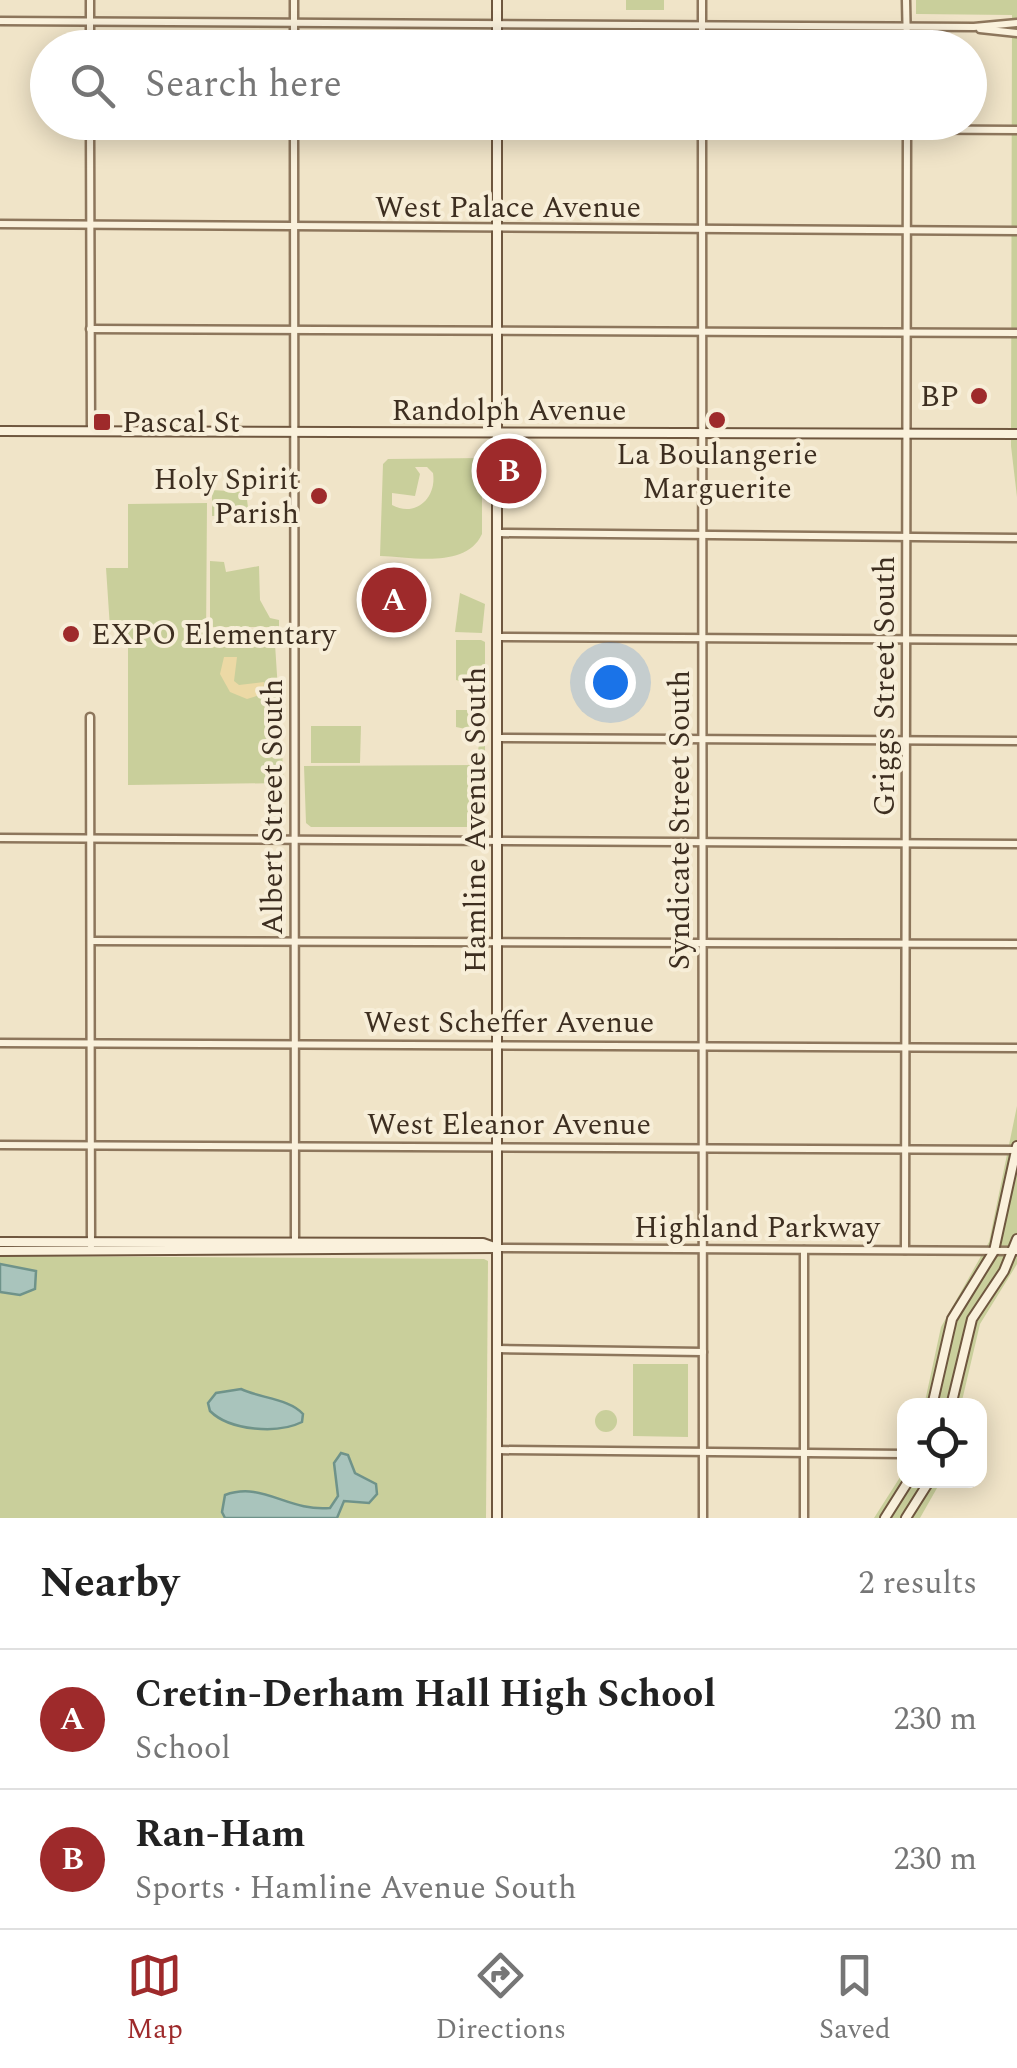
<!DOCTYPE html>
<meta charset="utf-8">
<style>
:root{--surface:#fff;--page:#f2f2f2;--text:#222;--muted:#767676;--line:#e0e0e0;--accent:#9e2a2b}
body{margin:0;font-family:Spectral,serif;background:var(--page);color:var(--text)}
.controls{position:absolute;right:30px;bottom:30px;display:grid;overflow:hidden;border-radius:20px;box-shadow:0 5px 25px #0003}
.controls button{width:90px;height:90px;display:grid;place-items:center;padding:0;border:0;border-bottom:2px solid var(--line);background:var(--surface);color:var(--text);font:50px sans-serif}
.you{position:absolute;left:610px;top:682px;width:35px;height:35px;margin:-25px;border:8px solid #fff;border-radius:50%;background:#1a73e8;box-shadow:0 0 0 15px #1a73e833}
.badge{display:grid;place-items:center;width:65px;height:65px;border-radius:50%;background:var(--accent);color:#fff;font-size:32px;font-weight:700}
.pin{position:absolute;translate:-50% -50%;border:5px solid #fff;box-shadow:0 2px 10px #0006}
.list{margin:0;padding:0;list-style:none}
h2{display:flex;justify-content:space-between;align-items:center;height:130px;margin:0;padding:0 40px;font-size:42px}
h2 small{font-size:32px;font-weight:400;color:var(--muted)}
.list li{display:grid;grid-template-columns:65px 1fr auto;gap:30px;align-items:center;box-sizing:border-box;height:140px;padding:0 40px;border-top:2px solid var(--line)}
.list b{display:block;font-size:38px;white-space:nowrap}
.list p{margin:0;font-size:32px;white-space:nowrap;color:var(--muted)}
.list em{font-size:32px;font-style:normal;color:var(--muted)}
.icon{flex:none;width:55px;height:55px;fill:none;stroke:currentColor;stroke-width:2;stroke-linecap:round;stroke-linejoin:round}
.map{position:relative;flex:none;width:1017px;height:1518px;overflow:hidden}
.search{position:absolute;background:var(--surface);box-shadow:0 5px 25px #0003;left:30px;right:30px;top:30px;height:110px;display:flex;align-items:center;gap:25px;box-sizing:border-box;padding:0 35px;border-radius:55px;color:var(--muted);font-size:38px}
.sheet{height:410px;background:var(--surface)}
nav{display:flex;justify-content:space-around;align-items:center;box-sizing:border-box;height:140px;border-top:2px solid var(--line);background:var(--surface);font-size:28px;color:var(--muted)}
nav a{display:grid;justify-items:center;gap:5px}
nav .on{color:var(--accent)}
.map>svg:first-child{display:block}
</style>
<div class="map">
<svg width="1017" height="1518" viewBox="0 0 1017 1518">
<rect width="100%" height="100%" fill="#f0e4c8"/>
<!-- green -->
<g fill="#c9cf9b" fill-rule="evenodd">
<rect x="626" y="0" width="38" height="10"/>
<polygon points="916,0 1017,0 1017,497 1011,446 1012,15 916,14"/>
<path d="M482 458V534C466 569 412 557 380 556L383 464 388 459ZM415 467H427L433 473C437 498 415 518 392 505V493L415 496 420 474Z"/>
<polygon points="212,490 246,492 249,515 212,516"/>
<polygon points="207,503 206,644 275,644 284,783 128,785 128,632 110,628 106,568 128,568 128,504"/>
<polygon points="210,561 224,562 226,572 259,566 260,600 270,618 279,620 279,627 210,627"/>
<polygon points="460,593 485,604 482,633 455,632"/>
<polygon points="481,640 485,642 485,708 477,705 468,684 456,680 456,640"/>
<polygon points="456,710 477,710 485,721 485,733 456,727"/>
<polygon points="311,726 361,726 360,763 311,763"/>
<polygon points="485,741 485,805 478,827 311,827 306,823 304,766 476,765 479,744"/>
<polygon points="1017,1106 1017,1264 980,1324 961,1405 924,1406 941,1327 989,1242"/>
<polygon points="0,1256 484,1259 488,1261 486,1518 0,1518"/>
<polygon points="633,1364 688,1364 688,1437 633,1436"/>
<circle cx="606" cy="1421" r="11"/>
<polygon points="904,1471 904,1480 941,1481 920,1518 874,1518"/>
</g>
<!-- sand -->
<polygon fill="#ecd9a5" points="224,657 237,657 234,681 239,685 264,682 263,694 247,699 230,692 220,674"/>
<!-- water -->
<g fill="#a9c4bc" stroke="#6f938a" stroke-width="2.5">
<polygon points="0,1264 36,1271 35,1289 20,1295 0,1292"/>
<path d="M241 1389C260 1398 290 1399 303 1414L302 1422C278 1434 230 1431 210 1411L208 1403 216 1393Z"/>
<path d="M341 1453 348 1455 355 1473 376 1484 377 1494 369 1503 344 1501 337 1518H225L222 1512 225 1495C263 1481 288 1512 330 1508L338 1496 334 1463Z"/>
</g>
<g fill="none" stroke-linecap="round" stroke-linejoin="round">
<defs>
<g id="street">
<polyline points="90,0 90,48"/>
<polyline points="294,0 294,48"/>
<polyline points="906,0 907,48"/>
<polyline points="0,21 974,27 1017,23"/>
<polyline points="980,29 1017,33"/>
<polyline points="702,48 702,0"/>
<polyline points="294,122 295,1246"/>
<polyline points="702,122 703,1518"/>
<polyline points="90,124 91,431"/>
<polyline points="90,125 1017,130"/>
<polyline points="0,224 1017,231"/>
<polyline points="90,329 1017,333"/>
<polyline points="497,533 1017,538"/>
<polyline points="497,637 1017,640"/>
<polyline points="90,717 91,1246"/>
<polyline points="497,738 1017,741"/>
<polyline points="0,838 1017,844"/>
<polyline points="91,941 1017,944"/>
<polyline points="0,1043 1017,1048"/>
<polyline points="0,1145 1017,1150"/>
<polyline points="497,1248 1017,1251"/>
<polyline points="905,1250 907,122"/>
<polyline points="497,1349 703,1352"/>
<polyline points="497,1450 904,1454"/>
<polyline points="804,1518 804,1250"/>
</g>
<g id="secondary">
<polyline points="497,0 497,48"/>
<polyline points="497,122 497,1518"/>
<polyline points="0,431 1017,434"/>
<polyline points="0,1242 483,1243 497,1248"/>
<polyline points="0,1251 497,1248"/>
<polyline points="932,1406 952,1319 994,1251 1017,1146"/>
<polyline points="951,1406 972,1319 1004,1271 1017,1239"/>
<polyline points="885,1518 909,1480"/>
<polyline points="906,1518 930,1480"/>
</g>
</defs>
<!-- street casing -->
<use href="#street" stroke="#8d765c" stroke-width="11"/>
<!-- secondary casing -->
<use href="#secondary" stroke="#6f573f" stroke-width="12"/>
<!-- street -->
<use href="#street" stroke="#faf1dc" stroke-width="6"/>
<!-- secondary -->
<use href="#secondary" stroke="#faf1dc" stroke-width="8"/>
</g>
<!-- markers -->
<g fill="#9e2a2b" stroke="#f7eed8" stroke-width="4">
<circle cx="979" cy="396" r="10"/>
<circle cx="717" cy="420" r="10"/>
<rect x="92" y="412" width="20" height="20" rx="5"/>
<circle cx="319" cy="496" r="10"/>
<circle cx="71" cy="634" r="10"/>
</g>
<g text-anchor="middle" stroke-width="8" stroke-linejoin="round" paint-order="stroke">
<!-- street labels -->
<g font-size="30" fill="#3d2e20" stroke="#f7eed8">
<text x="508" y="217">West Palace Avenue</text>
<text x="509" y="420">Randolph Avenue</text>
<text transform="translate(884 686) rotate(-90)" y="10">Griggs Street South</text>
<text transform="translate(272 807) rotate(-90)" y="10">Albert Street South</text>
<text transform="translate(475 820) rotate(-90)" y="10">Hamline Avenue South</text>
<text transform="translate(679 820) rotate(-90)" y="10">Syndicate Street South</text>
<text x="509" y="1032">West Scheffer Avenue</text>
<text x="509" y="1134">West Eleanor Avenue</text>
<text x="757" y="1237">Highland Parkway</text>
</g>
<!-- poi labels -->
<g font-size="30" fill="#3d2e20" stroke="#f7eed8" text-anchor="end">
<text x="959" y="406">BP</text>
<text x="122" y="432" text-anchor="start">Pascal St</text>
<text x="717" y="464" text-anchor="middle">La Boulangerie<tspan x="717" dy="34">Marguerite</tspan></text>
<text x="299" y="489">Holy Spirit<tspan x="299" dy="34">Parish</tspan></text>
<text x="91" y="644" text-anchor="start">EXPO Elementary</text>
</g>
</g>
</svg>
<div class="controls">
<button><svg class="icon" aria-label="locate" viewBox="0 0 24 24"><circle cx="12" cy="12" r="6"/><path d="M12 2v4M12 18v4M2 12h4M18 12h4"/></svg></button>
</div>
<div class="you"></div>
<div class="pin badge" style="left:394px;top:600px">A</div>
<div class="pin badge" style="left:509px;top:471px">B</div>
<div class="search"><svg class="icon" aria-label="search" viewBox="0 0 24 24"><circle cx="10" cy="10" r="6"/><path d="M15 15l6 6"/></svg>Search here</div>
</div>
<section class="sheet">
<h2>Nearby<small>2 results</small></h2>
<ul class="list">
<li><span class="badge">A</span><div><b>Cretin-Derham Hall High School</b><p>School</p></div><em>230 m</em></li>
<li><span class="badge">B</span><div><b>Ran-Ham</b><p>Sports · Hamline Avenue South</p></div><em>230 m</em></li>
</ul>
</section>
<nav>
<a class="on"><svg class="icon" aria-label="map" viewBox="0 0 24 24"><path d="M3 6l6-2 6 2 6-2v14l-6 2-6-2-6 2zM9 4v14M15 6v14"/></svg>Map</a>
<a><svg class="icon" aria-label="directions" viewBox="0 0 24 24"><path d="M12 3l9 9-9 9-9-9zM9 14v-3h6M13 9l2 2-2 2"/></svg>Directions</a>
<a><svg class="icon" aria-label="saved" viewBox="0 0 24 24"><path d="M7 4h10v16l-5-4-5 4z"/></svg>Saved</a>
</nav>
